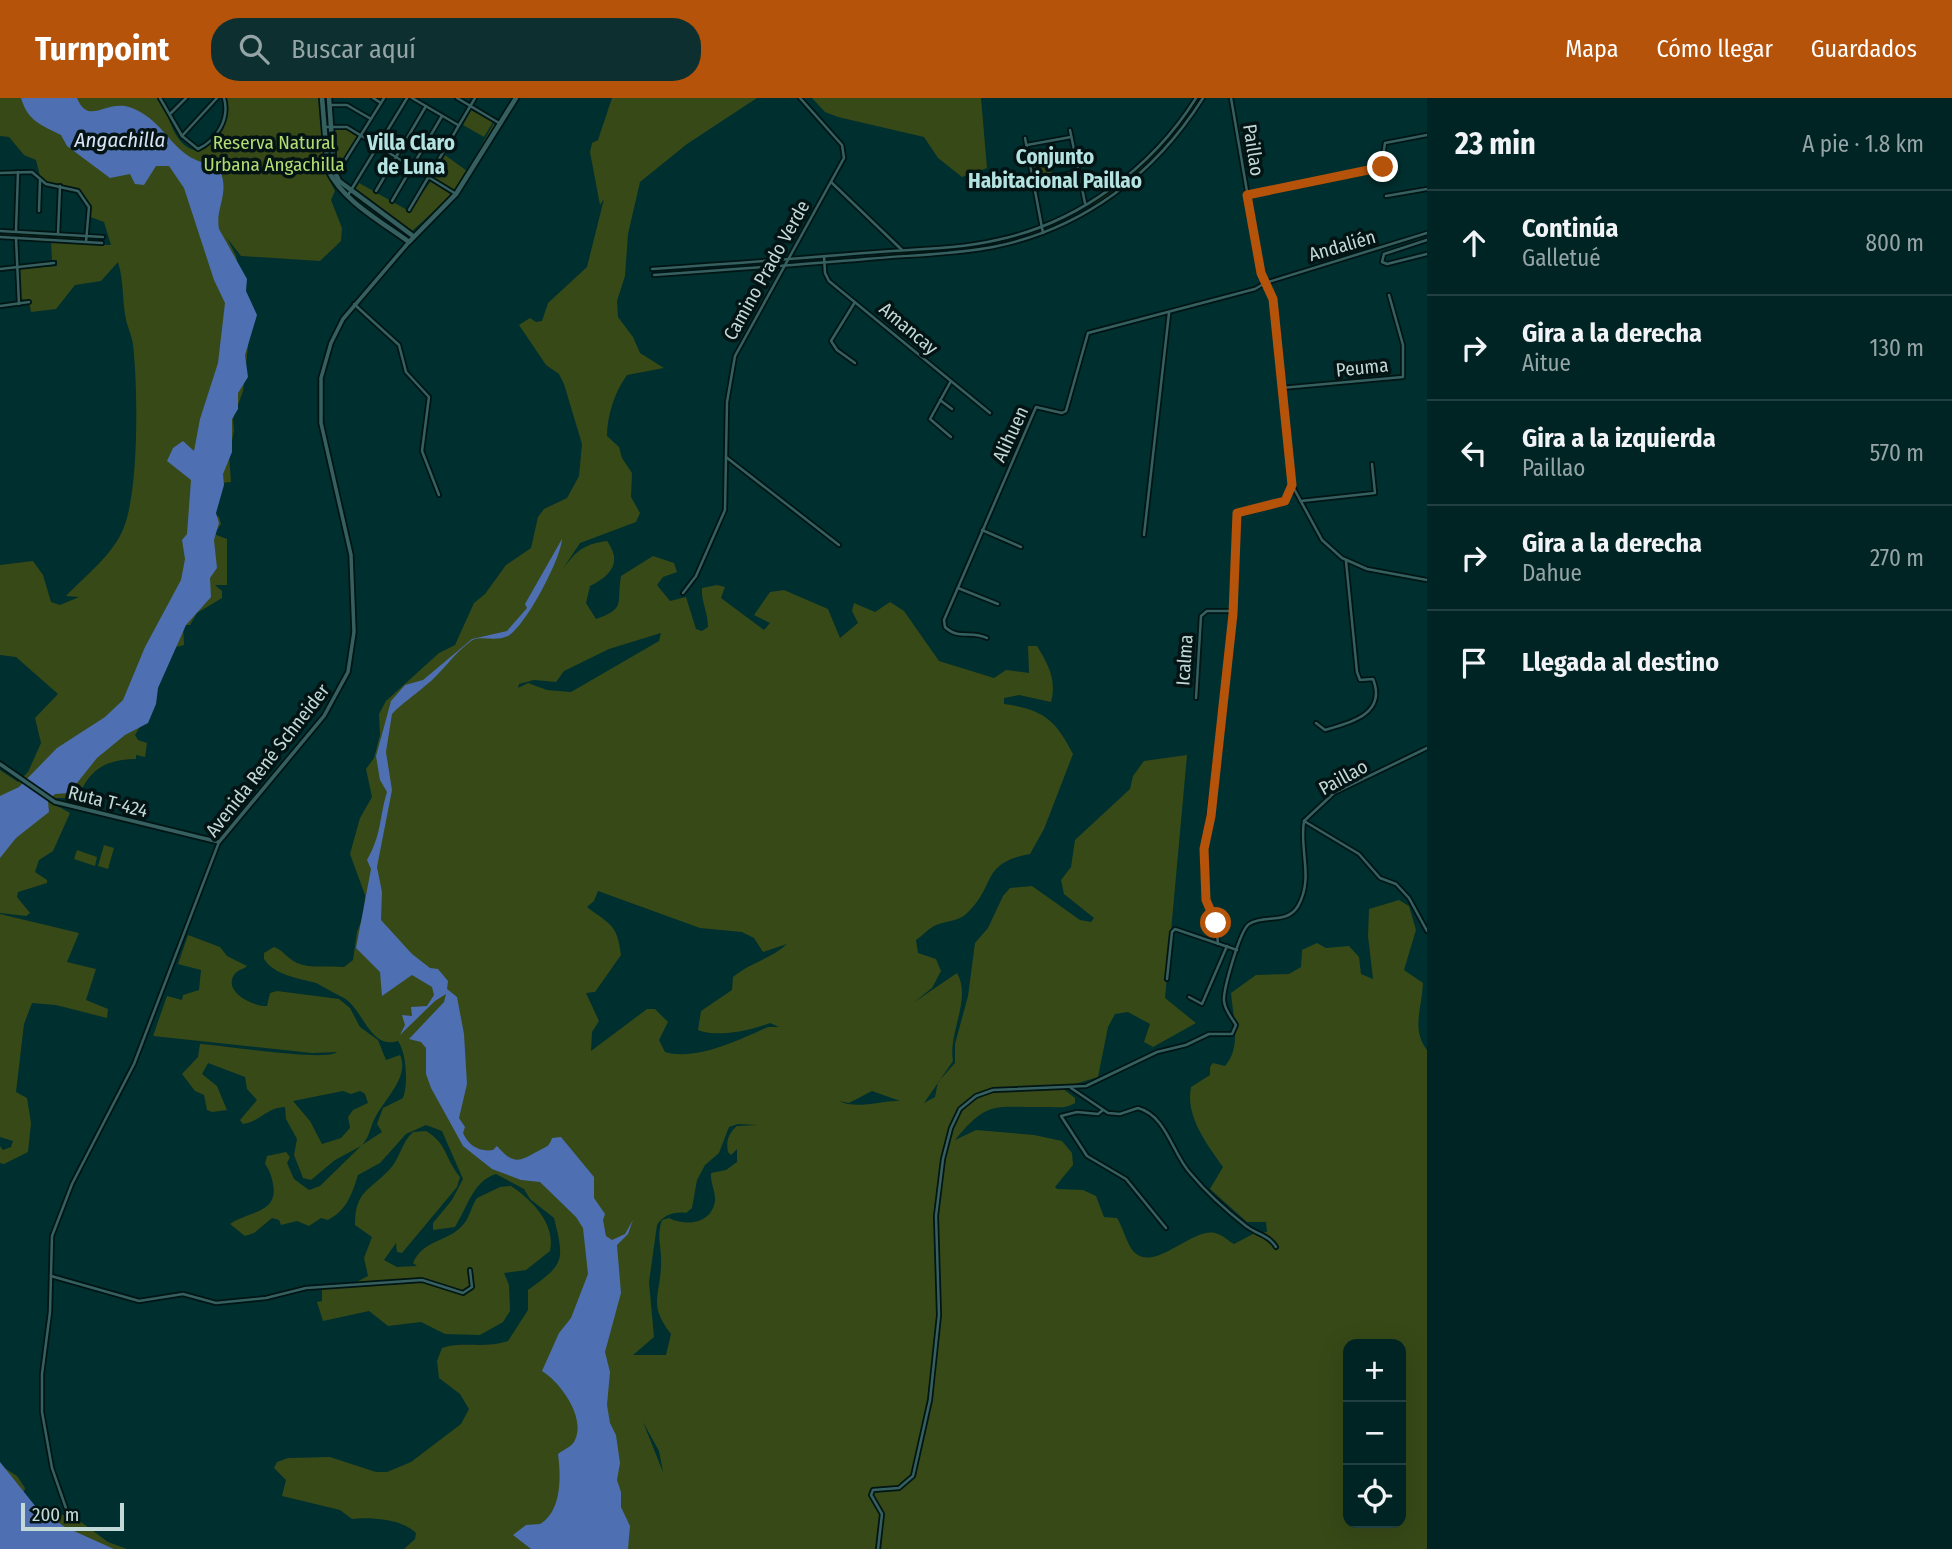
<!DOCTYPE html>
<html lang="es">
<meta charset="utf-8">
<style>
:root{--surface:#002323;--page:#0e2f30;--text:#f1f3f6;--muted:#95a4a6;--line:#224041;--accent:#b45309}
body{margin:0;font-family:"Fira Sans Condensed",sans-serif;background:var(--page);color:var(--text)}
.controls{position:absolute;right:21px;bottom:21px;display:grid;overflow:hidden;border-radius:14px;box-shadow:0 7px 28px #0002}
.controls button{width:63px;height:63px;display:grid;place-items:center;padding:0;border:0;border-bottom:2px solid var(--line);background:var(--surface);color:var(--text);font:35px sans-serif}
.scale{position:absolute;left:21px;bottom:18px;width:103px;box-sizing:border-box;padding-left:7px;border:4px solid #c3d9d8;border-top:0;font-size:19px;line-height:24px;white-space:nowrap;color:#c3d9d8;-webkit-text-stroke:5px #041414;paint-order:stroke}
.stop{position:absolute;width:21px;height:21px;margin:-16px;border:5px solid #b45309;border-radius:50%;background:#fff}
.stop.end{background:#b45309;border-color:#fff;box-shadow:0 2px 7px #0008}
.list{margin:0;padding:0;list-style:none}
h2{display:flex;justify-content:space-between;align-items:center;height:91px;margin:0;padding:0 28px;font-size:30px}
h2 small{font-size:23px;font-weight:400;color:var(--muted)}
.list li{display:grid;grid-template-columns:46px 1fr auto;gap:21px;align-items:center;box-sizing:border-box;height:105px;padding:0 28px;border-top:2px solid var(--line)}
.list b{display:block;font-size:26px;white-space:nowrap}
.list p{margin:0;font-size:23px;white-space:nowrap;color:var(--muted)}
.list em{font-size:23px;font-style:normal;color:var(--muted)}
.icon{flex:none;width:38px;height:38px;fill:none;stroke:currentColor;stroke-width:2;stroke-linecap:round;stroke-linejoin:round}
.map{position:relative;flex:none;width:1427px;height:1451px;overflow:hidden}
header{display:flex;align-items:center;gap:42px;box-sizing:border-box;height:98px;padding:0 35px;background:var(--accent);color:#fff}
header strong{font-size:33px}
nav{display:flex;gap:38px;margin-inline-start:auto;font-size:24px}
.search{width:490px;height:63px;background:var(--page);display:flex;align-items:center;gap:18px;box-sizing:border-box;padding:0 24px;border-radius:28px;color:var(--muted);font-size:26px}
main{display:flex}
aside{flex:1;background:var(--surface)}
.map>svg:first-child{display:block}
</style>
<header>
<strong>Turnpoint</strong>
<div class="search"><svg class="icon" aria-label="search" viewBox="0 0 24 24"><circle cx="10" cy="10" r="6"/><path d="M15 15l6 6"/></svg>Buscar aquí</div>
<nav><a>Mapa</a><a>Cómo llegar</a><a>Guardados</a></nav>
</header>
<main>
<div class="map">
<svg width="1427" height="1451" viewBox="0 0 1427 1451">
<rect width="100%" height="100%" fill="#002f2f"/>
<!-- green -->
<g fill="#374917" fill-rule="evenodd">
<path d="M0 0H157C172 17 171 47 197 53 217 44 226 21 224 0H319L327 77 335 93 331 102 342 130 341 143 320 163 241 158 227 140 236 158 250 230 243 293 233 321 234 333 229 357 231 384 221 385 215 417 219 419 221 426 214 436 227 441V487H215L222 493V500L197 515 190 527H183L184 547 176 549 158 588 156 602 135 637 138 642 147 645 145 659 136 657V661C112 661 94 668 83 689L74 692 68 700H56L52 705 70 715 53 753 39 762 35 774 47 782V785L18 794 17 799 30 815 26 818 0 815V672L18 684 28 674 41 645 35 620 58 596 16 559 0 557V467L33 463 43 477 51 504 60 507 79 499 66 498C85 478 114 456 124 429 139 391 138 289 133 247 132 238 128 230 126 222 122 202 124 183 118 164L101 183 75 187 56 211 31 214 29 203 21 201 19 171 57 168V162H52L51 144 111 147 104 124 88 118C89 86 61 91 41 82L36 62 24 57 9 39 0 38Z"/>
<path d="M612 0H757L687 46 640 84 628 136 625 178 617 203 618 219 633 239 640 255 664 270 627 277C615 293 607 318 607 338L619 349 622 360 632 375 631 399 640 415 636 424 580 445 560 475C574 456 581 446 607 443 623 465 610 478 590 488L586 505 596 521C627 510 616 506 621 478L653 458 674 465 677 474 663 479 657 487 670 503 686 499 696 531 702 533 708 529C708 514 701 504 702 490L717 487 725 489 721 500 764 532 770 525 754 517 770 494 784 492 828 511 840 540 858 525 852 513 854 505 875 514 890 504 904 513 939 563 994 580 1006 572 1029 575 1028 548H1037C1048 566 1057 582 1051 604L1019 597 1004 600V606C1043 611 1056 622 1073 656L1044 731 1030 756C979 765 997 789 965 817 956 824 943 823 934 828 927 832 922 838 916 842L918 855 936 861 941 873 932 890 913 905 957 875C972 901 948 934 953 963L924 1005 935 999 938 984 955 965V946L968 898 975 845 988 830 1003 798 1010 790 1032 788 1080 822 1091 824 1094 820 1064 796 1061 782 1071 769 1075 742 1130 691 1133 678 1144 663 1187 657 1165 900 1196 925 1153 949 1144 944 1150 926 1128 914 1115 916 1108 929 1098 979 1062 990 1075 1000V1005C1064 1011 1059 1009 1048 1009 996 1010 989 1000 955 1042L976 1032 1034 1037 1062 1043 1072 1055 1073 1067 1055 1089 1057 1091 1083 1092 1096 1098 1104 1119 1117 1120C1123 1129 1127 1147 1134 1154 1155 1175 1191 1130 1215 1135 1223 1137 1227 1142 1234 1146L1255 1135 1267 1134 1266 1124H1247L1210 1091 1223 1069C1207 1046 1185 1018 1191 989L1210 977V969L1213 965 1225 968C1242 949 1233 919 1231 895L1256 877 1289 876 1301 869 1302 852 1317 845 1326 850 1349 848 1359 859 1361 876 1373 881 1368 838 1369 811 1399 802 1409 808 1416 832 1404 872 1423 885C1422 910 1411 932 1427 952V1451H404L415 1441 416 1435C402 1421 371 1419 352 1421L340 1412 282 1398 286 1382 274 1370 277 1364 288 1360 330 1359 376 1374H387L411 1364 461 1326 469 1311 460 1296 439 1280 437 1263 442 1250C463 1243 485 1251 508 1243L528 1212V1192C564 1166 565 1164 554 1120L530 1101 524 1091 496 1076C473 1083 467 1110 455 1129L433 1132V1125L452 1102 463 1081 442 1033 426 1027 406 1036 380 1065 358 1077C352 1096 347 1112 328 1122L321 1120 309 1128 297 1123 281 1127 279 1122 272 1120 254 1135 245 1138 230 1126C249 1113 279 1115 273 1086 272 1079 269 1071 265 1066L267 1058 286 1054 290 1059 287 1065 294 1081 309 1092 320 1088 361 1048 335 1062 311 1082 303 1080 294 1057 297 1041 286 1021 285 1009C267 1009 260 1024 243 1026L240 1022 257 1002 247 991 245 979 208 965 202 976 217 988 227 1012 212 1014 207 1012 204 997 195 993 182 976 198 959 200 946C221 947 327 964 337 954L312 955 153 938 167 898 182 902 183 897 199 892 201 872 178 866 188 837 220 849 227 858 247 868C243 872 238 871 234 877 223 894 254 909 267 908L270 895 277 893 339 901 350 910 360 929 378 942 386 962 400 957C410 978 385 1001 376 1018 370 1028 371 1037 362 1047L382 1034 377 1026 383 1010 403 1000C408 987 407 956 398 943 370 952 363 911 344 900 340 898 318 886 316 885 298 880 274 877 264 861V855L274 849C283 852 288 861 297 865 311 871 329 867 344 869L353 862 357 834 364 816 365 797 350 756 360 720 372 699 366 671 374 660 380 637 379 616 386 603 439 555 455 547 474 505 485 496 506 467 531 450 538 419 544 411 567 400 579 378 582 346 564 286 559 276 546 267 519 227 530 220 536 224 542 223 548 205 587 169 604 101 600 107 590 54 592 45 598 42ZM661 535 659 543 571 594 547 592 528 585 518 590 519 586 534 582 556 584 564 573 609 551ZM598 793 700 830 742 834 754 840 763 854 787 846C771 861 749 865 733 879L732 892 701 913 698 932C716 940 752 932 770 925L779 929H768C739 942 696 963 665 954L659 942 668 924 655 911H647L591 953 592 934 599 923 586 895 595 894 621 857C617 825 610 827 587 809L594 803ZM343 993 351 996 360 993 365 996 368 1005 353 1012 348 1019 350 1030 341 1040 322 1046 310 1023 293 1003ZM872 993 900 1003C882 1002 856 1012 839 1003L849 1005ZM738 1026 758 1027 737 1028C728 1036 726 1043 728 1054L731 1057 737 1051V1064L726 1072 711 1075C710 1084 716 1095 715 1103 711 1127 685 1128 669 1120L662 1122C656 1139 662 1150 661 1167 660 1199 648 1207 671 1236L666 1257H633L654 1239 649 1184 657 1127C663 1117 675 1113 686 1115L692 1110 697 1082 705 1067 719 1055 729 1029ZM1348 1246H1401V1425H1348ZM643 1324 659 1353 663 1374Z"/>
<polygon points="812,0 981,0 987,70 962,79 938,60 924,39 838,19 825,14"/>
<path d="M1197 3C1189 34 1119 98 1088 110L1144 67Z"/>
<polygon points="471,12 493,24 484,39 463,27"/>
<polygon points="494,25 495,29 457,93 433,81 445,57 467,73"/>
<polygon points="343,29 359,39 338,74 333,32"/>
<polygon points="1050,64 1052,75 1033,77 1032,67"/>
<polygon points="431,83 452,97 412,133 354,93 359,85 409,113"/>
<polygon points="1039,131 1040,134 964,151 826,162 980,147"/>
<polygon points="0,134 81,140 81,142 0,137"/>
<polygon points="104,747 114,750 108,771 98,768"/>
<polygon points="77,752 97,759 95,768 74,761"/>
<polygon points="0,816 79,835 67,864 96,871 86,902 108,911 107,920 56,907 32,905 24,926 16,994 27,1000 31,1025 28,1054 4,1066 0,1065 0,1048 3,1052 11,1049 13,1043 0,1039"/>
<path d="M426 1033C447 1045 445 1061 460 1079L457 1089 402 1155 397 1154 396 1145 384 1162 397 1169 417 1168 413 1165C423 1142 446 1144 461 1129 470 1121 470 1110 477 1100L500 1089 511 1088C532 1102 556 1126 550 1153L526 1172 504 1175 509 1187 510 1213 503 1224 480 1237 445 1236 421 1224 388 1228 369 1213 323 1223 317 1204 322 1203V1190L349 1188 368 1178 364 1160 372 1139 355 1127C355 1093 369 1093 389 1072 400 1061 401 1045 413 1034Z"/>
<polygon points="0,1367 17,1378 25,1390 23,1397 41,1415 56,1415 77,1421 108,1444 127,1451 0,1451"/>
</g>
<!-- water -->
<g fill="#4e6fb1">
<path d="M21 0H77C89 29 106 0 132 10 160 21 168 45 190 59 199 64 211 67 220 72 230 97 215 109 219 131L247 181 246 193 257 217 245 257 248 279 238 295V311L232 321V354L223 376 224 387 216 415 219 425 214 442 217 470 210 480 211 499 186 527 158 590 156 606 148 625 125 637 97 660 69 695 55 696 48 703 49 714 16 740 0 760V698L19 689 57 650 105 619 123 602 145 549 181 482 185 461 182 442 187 436 191 382 167 363 173 350 183 343 194 353 200 321 218 265 225 205 214 182 184 90 169 68H156L144 87 135 86 130 76 110 80 67 48 61 37C42 27 28 24 21 0Z"/>
<path d="M562 441C561 461 525 529 508 538 495 544 480 537 471 543 453 556 441 576 425 588 414 598 402 605 392 616L386 654 392 692 377 769 382 794 381 822 412 856 430 870 438 871 448 883 447 891 457 899 464 936 467 986 459 1020 465 1029 463 1035C469 1048 479 1054 493 1052L497 1048C514 1068 520 1063 540 1052 547 1048 549 1049 552 1040L561 1039 594 1079V1100L605 1116 603 1122 606 1138 612 1142 625 1136 633 1122 628 1136 617 1147 621 1195 605 1254 610 1274 607 1307 610 1325 616 1337 620 1365 617 1382 621 1394V1409L630 1428 628 1451H531L513 1437 526 1427 540 1426C562 1413 561 1378 558 1356 564 1351 572 1349 575 1342 586 1319 560 1284 542 1273L559 1235 571 1220 588 1176 583 1130 576 1119 540 1084 521 1082 492 1071 463 1048 431 990 426 976V950L421 944 409 941 444 904 446 896 435 903 400 937 405 927 402 917 412 918 411 909 427 908 434 897 432 889 412 877 382 898 380 874 356 850 371 771 367 762C382 736 379 720 387 694L380 682 376 658 391 603 405 587 423 582 472 541 507 533 527 510 525 506Z"/>
<polygon points="0,1364 36,1409 65,1429 114,1451 0,1451"/>
</g>
<g fill="none" stroke-linecap="round" stroke-linejoin="round">
<defs>
<g id="minor">
<path d="M160 0 182 38 198 51C217 42 230 21 224 0"/>
<polyline points="373,0 381,5"/>
<polyline points="412,0 458,27"/>
<polyline points="457,0 499,25"/>
<polyline points="1231,0 1261,175 1273,201 1292,387 1322,442 1342,460 1367,471 1427,482"/>
<polyline points="330,7 347,7 371,21"/>
<polyline points="171,15 186,0"/>
<polyline points="325,29 347,29 456,96"/>
<polyline points="1070,32 1085,105"/>
<polyline points="182,38 217,0"/>
<polyline points="1025,40 1043,135"/>
<polyline points="1027,47 1071,39"/>
<polyline points="1030,65 1075,57"/>
<polyline points="0,75 32,74 46,86 78,93 89,109 86,144"/>
<polyline points="336,77 384,0"/>
<polyline points="1033,83 1078,74"/>
<polyline points="831,84 902,152"/>
<polyline points="376,93 426,8"/>
<polyline points="348,97 407,0"/>
<polyline points="1247,97 1381,71 1385,45 1427,37"/>
<polyline points="1386,98 1427,91"/>
<polyline points="392,103 442,18"/>
<polyline points="409,112 475,0"/>
<polyline points="39,113 40,82"/>
<polyline points="0,133 103,139"/>
<polyline points="16,133 18,74"/>
<polyline points="58,136 60,88"/>
<polyline points="0,139 102,145"/>
<polyline points="16,140 19,206"/>
<polyline points="1427,142 1384,156 1382,164 1387,166 1427,156"/>
<polyline points="824,158 825,175 829,183 990,315"/>
<polyline points="0,171 54,165"/>
<path d="M652 171C723 166 794 161 864 155 908 151 954 152 997 142 1078 125 1152 70 1196 0"/>
<path d="M654 177C725 172 796 167 866 161 908 157 951 157 993 149 1083 131 1155 76 1203 0"/>
<polyline points="855,204 831,243 837,252 855,265"/>
<polyline points="354,206 399,247 406,274 429,299 422,353 439,397"/>
<polyline points="0,208 29,204"/>
<polyline points="951,283 930,321 951,339"/>
<polyline points="1281,290 1403,279 1403,247 1389,197"/>
<polyline points="940,302 952,311"/>
<polyline points="726,359 839,447"/>
<polyline points="1301,403 1375,395 1372,366"/>
<polyline points="982,432 1021,449"/>
<polyline points="1144,437 1169,215"/>
<polyline points="958,490 998,506"/>
<polyline points="683,495 696,478 725,412 727,304 735,258 844,60 842,47 800,0"/>
<path d="M987 540C972 532 958 542 945 529L944 522 1036 309 1062 315 1066 313 1088 235 1255 191 1265 185 1427 135"/>
<polyline points="1196,600 1201,518 1207,513 1232,513"/>
<path d="M1316 625 1325 632C1350 625 1387 616 1373 581L1360 582 1357 574 1346 463"/>
<polyline points="1304,723 1359,756 1380,780 1396,786 1409,800 1427,833"/>
<polyline points="1218,846 1216,825 1207,806 1203,769 1233,516 1237,415 1285,403 1292,387"/>
<polyline points="1167,881 1172,834 1175,831 1237,852"/>
<polyline points="1189,899 1202,906 1227,848"/>
<path d="M1071 990 1108 1015 1120 1016 1138 1010C1167 1018 1172 1056 1191 1076 1206 1094 1227 1113 1246 1128 1256 1136 1269 1137 1276 1149"/>
<polyline points="1103,1012 1098,1016 1077,1014 1061,1018 1087,1058 1126,1081 1166,1130"/>
<polyline points="51,1178 139,1203 183,1196 216,1205 266,1200 306,1190 422,1182 463,1195 472,1189 470,1172"/>
<polyline points="68,1416 52,1370 42,1314 42,1276 50,1214 52,1138 72,1086 134,966 219,744"/>
<path d="M878 1451 882 1416 871 1397 873 1392 899 1390 913 1378 930 1302 939 1217 936 1118 943 1061 951 1030 960 1011 976 998 993 992 1086 988 1157 954 1186 947 1209 936H1232L1236 927C1232 920 1225 913 1224 903 1223 892 1240 832 1249 826 1264 816 1287 827 1298 808 1314 780 1299 752 1304 723L1334 695 1427 650"/>
</g>
<polyline id="tertiary" points="0,666 55,704 219,744 324,618 348,574 354,534 351,457 321,325 321,280 331,245 343,221 409,144"/>
<g id="secondary">
<path d="M322 0 328 72C343 103 382 124 409 144L456 96 516 0"/>
<polyline points="329,0 334,72 339,83 413,138"/>
</g>
</defs>
<!-- minor casing -->
<use href="#minor" stroke="#011515" stroke-width="6"/>
<!-- tertiary casing -->
<use href="#tertiary" stroke="#011515" stroke-width="7"/>
<!-- secondary casing -->
<use href="#secondary" stroke="#011515" stroke-width="8"/>
<!-- minor -->
<use href="#minor" stroke="#366060" stroke-width="2.5"/>
<!-- tertiary -->
<use href="#tertiary" stroke="#366060" stroke-width="3.5"/>
<!-- secondary -->
<use href="#secondary" stroke="#366060" stroke-width="4.5"/>
</g>
<g fill="none" stroke-linecap="round" stroke-linejoin="round">
<!-- route -->
<polyline stroke="#b45309" stroke-width="9" points="1216,825 1206,802 1204,751 1211,718 1233,516 1237,415 1285,403 1292,387 1273,201 1261,175 1247,97 1383,69"/>
</g>
<g text-anchor="middle" stroke-width="7" stroke-linejoin="round" paint-order="stroke">
<!-- park labels -->
<g font-size="19" fill="#b3dc73" stroke="#041414">
<text x="274" y="51">Reserva Natural<tspan x="274" dy="22">Urbana Angachilla</tspan></text>
</g>
<!-- street labels -->
<g font-size="19" fill="#c3d9d8" stroke="#041414">
<text transform="translate(1254 52) rotate(81)" y="7">Paillao</text>
<text transform="translate(1342 147) rotate(-16)" y="7">Andalién</text>
<text transform="translate(766 172) rotate(-61)" y="7">Camino Prado Verde</text>
<text transform="translate(909 230) rotate(40)" y="7">Amancay</text>
<text transform="translate(1362 269) rotate(-6)" y="7">Peuma</text>
<text transform="translate(1010 336) rotate(-65)" y="7">Alihuen</text>
<text transform="translate(1184 562) rotate(-86)" y="7">Icalma</text>
<text transform="translate(267 662) rotate(-52)" y="7">Avenida René Schneider</text>
<text transform="translate(1343 679) rotate(-29)" y="7">Paillao</text>
<text transform="translate(108 703) rotate(14)" y="7">Ruta T-424</text>
</g>
<!-- water labels -->
<g font-size="21" font-style="italic" fill="#d9e3f6" stroke="#041414">
<text x="120" y="49">Angachilla</text>
</g>
<!-- neighbourhood labels -->
<g font-size="21" font-weight="bold" fill="#b5e3e2" stroke="#041414">
<text x="411" y="52">Villa Claro<tspan x="411" dy="24">de Luna</tspan></text>
<text x="1055" y="66">Conjunto<tspan x="1055" dy="24">Habitacional Paillao</tspan></text>
</g>
</g>
</svg>
<div class="controls">
<button>+</button>
<button>−</button>
<button><svg class="icon" aria-label="locate" viewBox="0 0 24 24"><circle cx="12" cy="12" r="6"/><path d="M12 2v4M12 18v4M2 12h4M18 12h4"/></svg></button>
</div>
<div class="scale">200 m</div>
<div class="stop" style="left:1216px;top:825px"></div>
<div class="stop end" style="left:1383px;top:69px"></div>
</div>
<aside>
<h2>23 min<small>A pie · 1.8 km</small></h2>
<ul class="list">
<li><svg class="icon" aria-label="ahead" viewBox="0 0 24 24"><path d="M12 20V5M6 11l6-6 6 6"/></svg><div><b>Continúa</b><p>Galletué</p></div><em>800 m</em></li>
<li><svg class="icon" aria-label="right" viewBox="0 0 24 24"><path d="M7 20v-9h11M14 6l5 5-5 5"/></svg><div><b>Gira a la derecha</b><p>Aitue</p></div><em>130 m</em></li>
<li><svg class="icon" aria-label="left" viewBox="0 0 24 24"><path d="M17 20v-9H6M10 6l-5 5 5 5"/></svg><div><b>Gira a la izquierda</b><p>Paillao</p></div><em>570 m</em></li>
<li><svg class="icon" aria-label="right" viewBox="0 0 24 24"><path d="M7 20v-9h11M14 6l5 5-5 5"/></svg><div><b>Gira a la derecha</b><p>Dahue</p></div><em>270 m</em></li>
<li><svg class="icon" aria-label="arrive" viewBox="0 0 24 24"><path d="M6 21V4h12l-3 4 3 4H6"/></svg><div><b>Llegada al destino</b></div></li>
</ul>
</aside>
</main>
